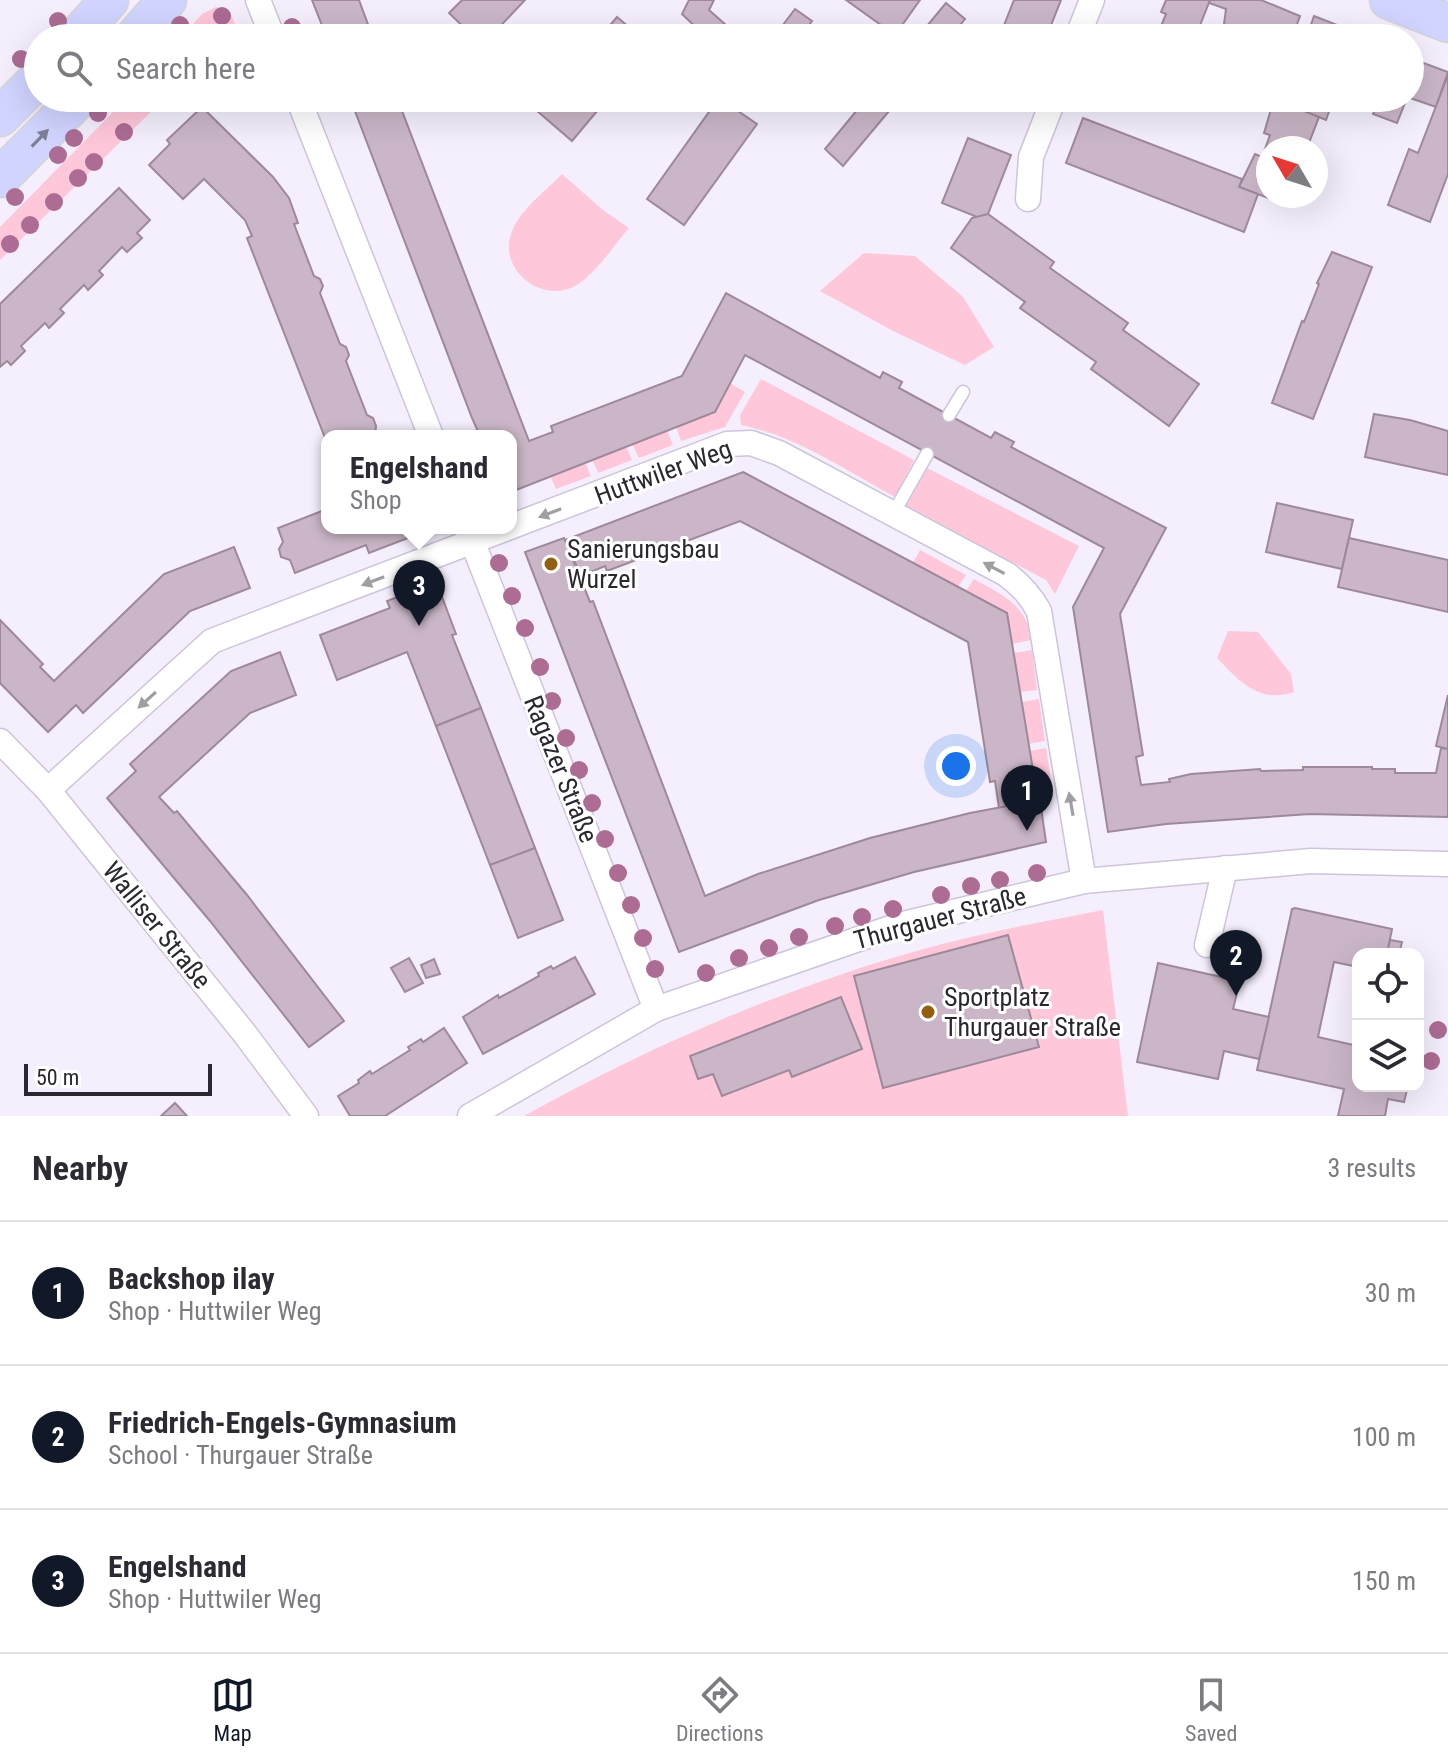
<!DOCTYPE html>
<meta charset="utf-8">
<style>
:root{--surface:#fff;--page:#f7f7f7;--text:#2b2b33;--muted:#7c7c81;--line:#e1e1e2;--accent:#111827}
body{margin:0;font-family:"Roboto Condensed",sans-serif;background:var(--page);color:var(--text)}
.controls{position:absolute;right:24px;bottom:24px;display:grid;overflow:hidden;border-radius:16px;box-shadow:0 8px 32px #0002}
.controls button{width:72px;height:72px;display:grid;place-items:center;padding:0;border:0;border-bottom:2px solid var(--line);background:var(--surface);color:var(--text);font:40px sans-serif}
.compass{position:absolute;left:1256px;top:136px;width:72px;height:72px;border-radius:50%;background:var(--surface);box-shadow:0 8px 32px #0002;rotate:309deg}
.scale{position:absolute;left:24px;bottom:20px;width:188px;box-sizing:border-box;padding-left:8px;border:4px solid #2b2730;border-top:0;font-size:22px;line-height:28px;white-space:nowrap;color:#2b2730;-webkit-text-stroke:6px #fff;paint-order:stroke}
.you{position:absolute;left:956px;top:766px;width:28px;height:28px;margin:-20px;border:6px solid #fff;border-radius:50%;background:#1a73e8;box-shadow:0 0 0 12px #1a73e833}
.badge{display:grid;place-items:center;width:52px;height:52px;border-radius:50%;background:var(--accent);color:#fff;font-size:26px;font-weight:700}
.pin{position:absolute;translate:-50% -66px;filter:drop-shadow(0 2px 4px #0008)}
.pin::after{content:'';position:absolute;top:42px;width:28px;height:24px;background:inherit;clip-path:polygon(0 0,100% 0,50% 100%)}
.popup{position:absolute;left:321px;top:430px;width:196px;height:104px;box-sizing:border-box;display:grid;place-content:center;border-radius:16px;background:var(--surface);filter:drop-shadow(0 2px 6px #0005);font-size:26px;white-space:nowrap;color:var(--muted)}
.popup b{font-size:30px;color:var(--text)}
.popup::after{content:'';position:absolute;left:50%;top:100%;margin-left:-16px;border:16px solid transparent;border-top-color:var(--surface)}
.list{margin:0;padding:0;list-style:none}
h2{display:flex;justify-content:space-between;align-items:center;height:104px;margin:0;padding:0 32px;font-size:34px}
h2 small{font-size:26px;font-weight:400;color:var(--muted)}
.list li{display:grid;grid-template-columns:52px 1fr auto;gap:24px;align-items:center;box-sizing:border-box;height:144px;padding:0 32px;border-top:2px solid var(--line)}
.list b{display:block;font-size:30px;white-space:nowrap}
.list p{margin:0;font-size:26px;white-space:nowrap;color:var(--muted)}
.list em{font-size:26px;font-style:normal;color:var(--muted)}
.icon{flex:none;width:44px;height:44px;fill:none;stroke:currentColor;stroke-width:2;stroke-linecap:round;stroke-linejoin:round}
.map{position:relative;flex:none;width:1448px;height:1116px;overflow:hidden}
.search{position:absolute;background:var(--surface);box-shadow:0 8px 32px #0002;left:24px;right:24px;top:24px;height:88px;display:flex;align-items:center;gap:20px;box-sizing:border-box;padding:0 28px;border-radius:44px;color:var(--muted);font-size:30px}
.sheet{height:536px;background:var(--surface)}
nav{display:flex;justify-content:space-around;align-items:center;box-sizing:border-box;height:112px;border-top:2px solid var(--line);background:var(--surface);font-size:22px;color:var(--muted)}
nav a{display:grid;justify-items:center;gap:4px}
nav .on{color:var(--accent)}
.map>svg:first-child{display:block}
</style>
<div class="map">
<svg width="1448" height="1116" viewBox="0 0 1448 1116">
<rect width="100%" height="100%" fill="#f5effd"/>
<!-- green -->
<g fill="#ffc7da">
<polygon points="216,7 230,13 236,26 224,38 181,38 202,14"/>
<polygon points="127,98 165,98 0,260 0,227"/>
<path d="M562 174 603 210 629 228C615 244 594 276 575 286 541 304 499 270 511 234 518 211 546 191 562 174Z"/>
<polygon points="864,253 915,256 963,297 994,347 965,365 893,331 820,291"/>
<path d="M761 379 914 460 895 497C845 470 796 436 741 425L740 415Z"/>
<polygon points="730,383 745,392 725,427 681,441 676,427"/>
<polygon points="667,430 673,445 639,458 632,444"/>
<polygon points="626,446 632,460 598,473 592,459"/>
<polygon points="585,462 591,476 556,489 550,475"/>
<polygon points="927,468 1079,546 1055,594 1046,580 906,506"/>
<polygon points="920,550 966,575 958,587 913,563"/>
<path d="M974 579C1002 595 1027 604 1031 640L1012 644 1007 613 966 591Z"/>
<path d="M1228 631 1258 632 1291 674 1294 692C1259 704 1239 681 1217 658Z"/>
<polygon points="1032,650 1037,690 1020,692 1014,653"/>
<polygon points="1039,699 1045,741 1028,744 1022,702"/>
<polygon points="1046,748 1052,786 1036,790 1029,751"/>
<path d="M1103 910 1128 1116H524C650 1046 781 989 920 950 980 933 1042 922 1103 910Z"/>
</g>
<!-- building -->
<g fill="#cab6c7" stroke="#9d899a" stroke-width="2">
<polygon points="312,0 359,0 373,38 327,38"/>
<polygon points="462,0 525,0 489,38 475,38 449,13"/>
<polygon points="689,0 714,0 709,10 735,33 732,38 707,38 682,14"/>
<polygon points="846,0 920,0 895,35"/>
<polygon points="1014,0 1061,0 1046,38 999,38"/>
<polygon points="1166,0 1210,0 1195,38 1151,38 1152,35 1157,36 1166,14 1161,12"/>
<polygon points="1210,0 1261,0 1300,16 1292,38 1258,38 1224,24 1226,9 1209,3"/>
<polygon points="946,3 965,19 950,38 917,38"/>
<polygon points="795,9 812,21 800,38 773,38"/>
<polygon points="1314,16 1360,34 1358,38 1309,38 1311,34 1308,33"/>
<polygon points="617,17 642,38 599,38"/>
<polygon points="1410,58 1448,72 1436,107 1410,98"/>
<polygon points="1448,75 1448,174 1430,222 1388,205 1409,149 1418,153"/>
<polygon points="350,98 397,98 529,441 553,432 551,426 682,376 726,293 880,378 883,372 902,382 899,388 991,438 995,432 1014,442 1011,447 1166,528 1120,614 1143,755 1136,757 1141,785 1170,782 1169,779 1191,774 1260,769 1261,771 1303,770 1303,767 1372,767 1372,769 1395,769 1395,773 1436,773 1441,748 1448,749 1448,817 1310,814 1166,824 1108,832 1073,607 1104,548 745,355 715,412 511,492 511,436 480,436 472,418"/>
<polygon points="548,98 608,98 572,141 537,111"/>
<polygon points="719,98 757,124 684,225 647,199"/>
<polygon points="867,98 900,98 843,166 825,149"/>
<polygon points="1282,98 1334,98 1326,120 1281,102"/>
<polygon points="1361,98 1407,98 1397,123 1373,114 1375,109 1359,104"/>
<polygon points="1274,99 1319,117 1307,148 1268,148 1268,196 1288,196 1284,204 1239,187 1255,154 1262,157 1270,135 1264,133"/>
<polygon points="202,107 273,177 289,198 298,223 294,224 314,276 320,279 323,286 320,293 340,344 346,347 349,355 346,361 367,415 373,418 376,426 375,436 327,436 327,443 247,238 252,236 245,220 204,179 183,199 149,165 170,144 167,140"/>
<polygon points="1083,118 1242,179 1239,187 1258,194 1244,232 1066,163"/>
<polygon points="968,138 1011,155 988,214 974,219 975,216 942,203"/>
<polygon points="119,188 150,220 137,233 142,238 127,252 122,247 99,271 103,275 88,290 84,285 60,309 64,313 49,328 45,323 21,346 25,351 11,365 7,361 0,367 0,304"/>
<polygon points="988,214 1054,262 1050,268 1128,323 1123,330 1199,384 1169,426 1091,369 1096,362 1020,308 1025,302 951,248 972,218"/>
<polygon points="1332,252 1372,267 1313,419 1272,403 1302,321 1304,322 1319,284 1317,283"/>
<polygon points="1374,414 1410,420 1448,431 1448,475 1365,457"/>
<polygon points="743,472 1007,613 1038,800 999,808 995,781 990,782 968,642 740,521 607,571 605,566 581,576 565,540"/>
<polygon points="1277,503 1353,520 1342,569 1266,552"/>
<polygon points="327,509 327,528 412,528 413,536 369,553 366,545 295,573 290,560 281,557 279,549 283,542 278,528"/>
<polygon points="564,538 590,602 593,601 705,896 758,874 870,838 970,813 1040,800 1046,842 914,872 819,900 679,952 525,552"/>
<polygon points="1349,538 1448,560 1448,612 1338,587"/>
<polygon points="234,547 250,588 190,611 83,713 76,705 48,732 0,683 0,620 43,664 40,667 54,681 164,574"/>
<polygon points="433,583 435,590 439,589 456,634 452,635 481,708 436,726 407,652 337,680 320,635 390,608 387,601"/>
<polygon points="280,652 296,695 250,713 159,797 174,813 177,811 247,895 344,1021 309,1047 210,921 107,798 136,771 130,764 231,671"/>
<polygon points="1448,695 1448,749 1436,746"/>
<polygon points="481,708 535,848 490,865 436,726"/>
<polygon points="535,848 563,920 518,938 490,865"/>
<polygon points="1295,908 1392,929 1387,954 1358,954 1358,967 1334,962 1318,1037 1358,1046 1358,1086 1408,1086 1404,1102 1388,1099 1385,1116 1338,1116 1344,1089 1257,1070 1292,909"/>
<polygon points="1008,935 1039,1047 883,1088 854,976"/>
<polygon points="1390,940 1402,942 1399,954 1387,954"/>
<polygon points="575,957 595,994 483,1054 463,1017 498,995 499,998 539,976 538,973 551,966 553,969"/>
<polygon points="409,958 423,983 405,992 391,968"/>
<polygon points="434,959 440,974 426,978 421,965"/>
<polygon points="1158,963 1240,981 1233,1009 1269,1017 1259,1059 1224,1051 1218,1079 1137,1062"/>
<polygon points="841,997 862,1049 792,1077 789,1070 722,1096 713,1074 698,1079 690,1056"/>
<polygon points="444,1028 467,1063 385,1116 350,1116 338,1096 359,1083 358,1080 370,1071 372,1074 410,1050 408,1047 421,1039 423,1042"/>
<polygon points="175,1103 187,1116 161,1116"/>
</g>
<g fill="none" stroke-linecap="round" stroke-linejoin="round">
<defs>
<g id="lane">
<polyline points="949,415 963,392"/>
<polyline points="893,514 927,454"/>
</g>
<g id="street">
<polyline points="258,0 273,38"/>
<polyline points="1077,38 1092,0"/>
<polyline points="298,98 431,436"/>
<polyline points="1028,199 1031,157 1054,98"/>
<polyline points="467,528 656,1009"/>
<polyline points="0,741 48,790 245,1034 306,1116"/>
<path d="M48 790 212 641 727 444 751 443 779 453 1006 574C1021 585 1030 595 1039 611L1084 881"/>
<polyline points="1207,945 1225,868"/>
<polyline points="470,1116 656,1009 899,925 1084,881 1311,861 1448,864"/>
</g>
<g id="primary">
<polyline points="1389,0 1448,23"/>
<polyline points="76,38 109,0"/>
<polyline points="134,38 167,0"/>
<polyline points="0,117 38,79"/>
<polyline points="0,178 79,98"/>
</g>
</defs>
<!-- lane casing -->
<use href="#lane" stroke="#cec4db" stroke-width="15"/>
<!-- street casing -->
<use href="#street" stroke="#cec4db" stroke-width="27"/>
<!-- primary casing -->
<use href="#primary" stroke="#d5d4d6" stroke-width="41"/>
<!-- lane -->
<use href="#lane" stroke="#fff" stroke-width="12"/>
<!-- street -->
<use href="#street" stroke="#fff" stroke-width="24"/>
<!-- primary -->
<use href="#primary" stroke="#d0d4fe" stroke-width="38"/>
</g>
<!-- trees -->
<g fill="#ac6c94">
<circle cx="222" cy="16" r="9"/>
<circle cx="58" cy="21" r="9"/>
<circle cx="180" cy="25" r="9"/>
<circle cx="292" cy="27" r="9"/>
<circle cx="21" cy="59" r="9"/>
<circle cx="98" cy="113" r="9"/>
<circle cx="124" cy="132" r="9"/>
<circle cx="74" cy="138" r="9"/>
<circle cx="58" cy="155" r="9"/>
<circle cx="94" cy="162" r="9"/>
<circle cx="78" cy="178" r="9"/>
<circle cx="15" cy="197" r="9"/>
<circle cx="54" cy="202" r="9"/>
<circle cx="30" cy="225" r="9"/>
<circle cx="10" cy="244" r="9"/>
<circle cx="499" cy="563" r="9"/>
<circle cx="512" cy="596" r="9"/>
<circle cx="525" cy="628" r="9"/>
<circle cx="540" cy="667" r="9"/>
<circle cx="552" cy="701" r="9"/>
<circle cx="566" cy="738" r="9"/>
<circle cx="579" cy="770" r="9"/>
<circle cx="592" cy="803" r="9"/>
<circle cx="605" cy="839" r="9"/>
<circle cx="618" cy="873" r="9"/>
<circle cx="1037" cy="873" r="9"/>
<circle cx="1000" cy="880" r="9"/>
<circle cx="971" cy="886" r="9"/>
<circle cx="941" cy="895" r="9"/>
<circle cx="631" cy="905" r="9"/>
<circle cx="893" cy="909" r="9"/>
<circle cx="862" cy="917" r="9"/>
<circle cx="835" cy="926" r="9"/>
<circle cx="799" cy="937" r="9"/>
<circle cx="643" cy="938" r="9"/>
<circle cx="769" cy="948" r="9"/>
<circle cx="739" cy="958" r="9"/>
<circle cx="655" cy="969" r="9"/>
<circle cx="706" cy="973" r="9"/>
<circle cx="1438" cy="1030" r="9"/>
<circle cx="1431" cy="1061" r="9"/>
</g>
<!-- one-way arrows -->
<defs><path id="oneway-solid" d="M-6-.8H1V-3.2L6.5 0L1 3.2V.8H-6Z" transform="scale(2)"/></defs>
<use fill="#7e7e97" href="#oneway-solid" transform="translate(40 138) rotate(-46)"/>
<g fill="#a09ea2">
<use href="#oneway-solid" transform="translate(550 513) rotate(159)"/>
<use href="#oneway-solid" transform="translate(994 568) rotate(-152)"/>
<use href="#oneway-solid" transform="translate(373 581) rotate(159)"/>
<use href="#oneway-solid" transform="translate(147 700) rotate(138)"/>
<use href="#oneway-solid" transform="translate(1071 804) rotate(-100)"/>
</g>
<!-- markers -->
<g fill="#915f0f" stroke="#fff" stroke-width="3">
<circle cx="551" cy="564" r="8"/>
<circle cx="928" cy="1012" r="8"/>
</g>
<g text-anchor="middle" stroke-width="6" stroke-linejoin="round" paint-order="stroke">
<!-- street labels -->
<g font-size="26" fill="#2b2730" stroke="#fff">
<text transform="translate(663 472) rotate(-20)" y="9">Huttwiler Weg</text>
<text transform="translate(561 769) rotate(68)" y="9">Ragazer Straße</text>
<text transform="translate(940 918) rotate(-15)" y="9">Thurgauer Straße</text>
<text transform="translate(157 925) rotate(51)" y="9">Walliser Straße</text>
</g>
<!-- poi labels -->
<g font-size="26" fill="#2b2730" stroke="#fff" text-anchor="start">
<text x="567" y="558">Sanierungsbau<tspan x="567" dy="30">Wurzel</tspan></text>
<text x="944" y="1006">Sportplatz<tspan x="944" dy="30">Thurgauer Straße</tspan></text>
</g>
</g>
</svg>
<div class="controls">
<button><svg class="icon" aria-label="locate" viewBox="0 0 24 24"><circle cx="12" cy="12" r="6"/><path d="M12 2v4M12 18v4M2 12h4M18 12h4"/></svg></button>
<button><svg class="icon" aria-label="layers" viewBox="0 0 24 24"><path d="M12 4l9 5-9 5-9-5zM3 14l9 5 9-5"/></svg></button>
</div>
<svg class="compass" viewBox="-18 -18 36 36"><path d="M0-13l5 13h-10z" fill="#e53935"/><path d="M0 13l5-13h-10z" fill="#7c7c81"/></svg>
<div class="scale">50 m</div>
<div class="you"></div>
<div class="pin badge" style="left:1027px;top:831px">1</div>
<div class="pin badge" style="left:1236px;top:996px">2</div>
<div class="pin badge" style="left:419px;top:626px">3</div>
<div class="popup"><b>Engelshand</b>Shop</div>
<div class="search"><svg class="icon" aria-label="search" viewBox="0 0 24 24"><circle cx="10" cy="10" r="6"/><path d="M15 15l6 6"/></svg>Search here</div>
</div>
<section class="sheet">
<h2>Nearby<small>3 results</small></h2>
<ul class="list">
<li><span class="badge">1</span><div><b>Backshop ilay</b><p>Shop · Huttwiler Weg</p></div><em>30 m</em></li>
<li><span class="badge">2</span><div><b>Friedrich-Engels-Gymnasium</b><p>School · Thurgauer Straße</p></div><em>100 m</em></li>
<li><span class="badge">3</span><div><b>Engelshand</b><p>Shop · Huttwiler Weg</p></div><em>150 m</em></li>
</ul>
</section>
<nav>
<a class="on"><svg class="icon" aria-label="map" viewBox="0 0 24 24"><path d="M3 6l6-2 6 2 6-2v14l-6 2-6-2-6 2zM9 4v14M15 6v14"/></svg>Map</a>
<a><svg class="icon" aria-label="directions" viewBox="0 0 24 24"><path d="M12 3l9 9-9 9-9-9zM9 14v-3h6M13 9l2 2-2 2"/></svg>Directions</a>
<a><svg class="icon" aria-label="saved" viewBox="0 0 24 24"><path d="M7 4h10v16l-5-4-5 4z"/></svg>Saved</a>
</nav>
